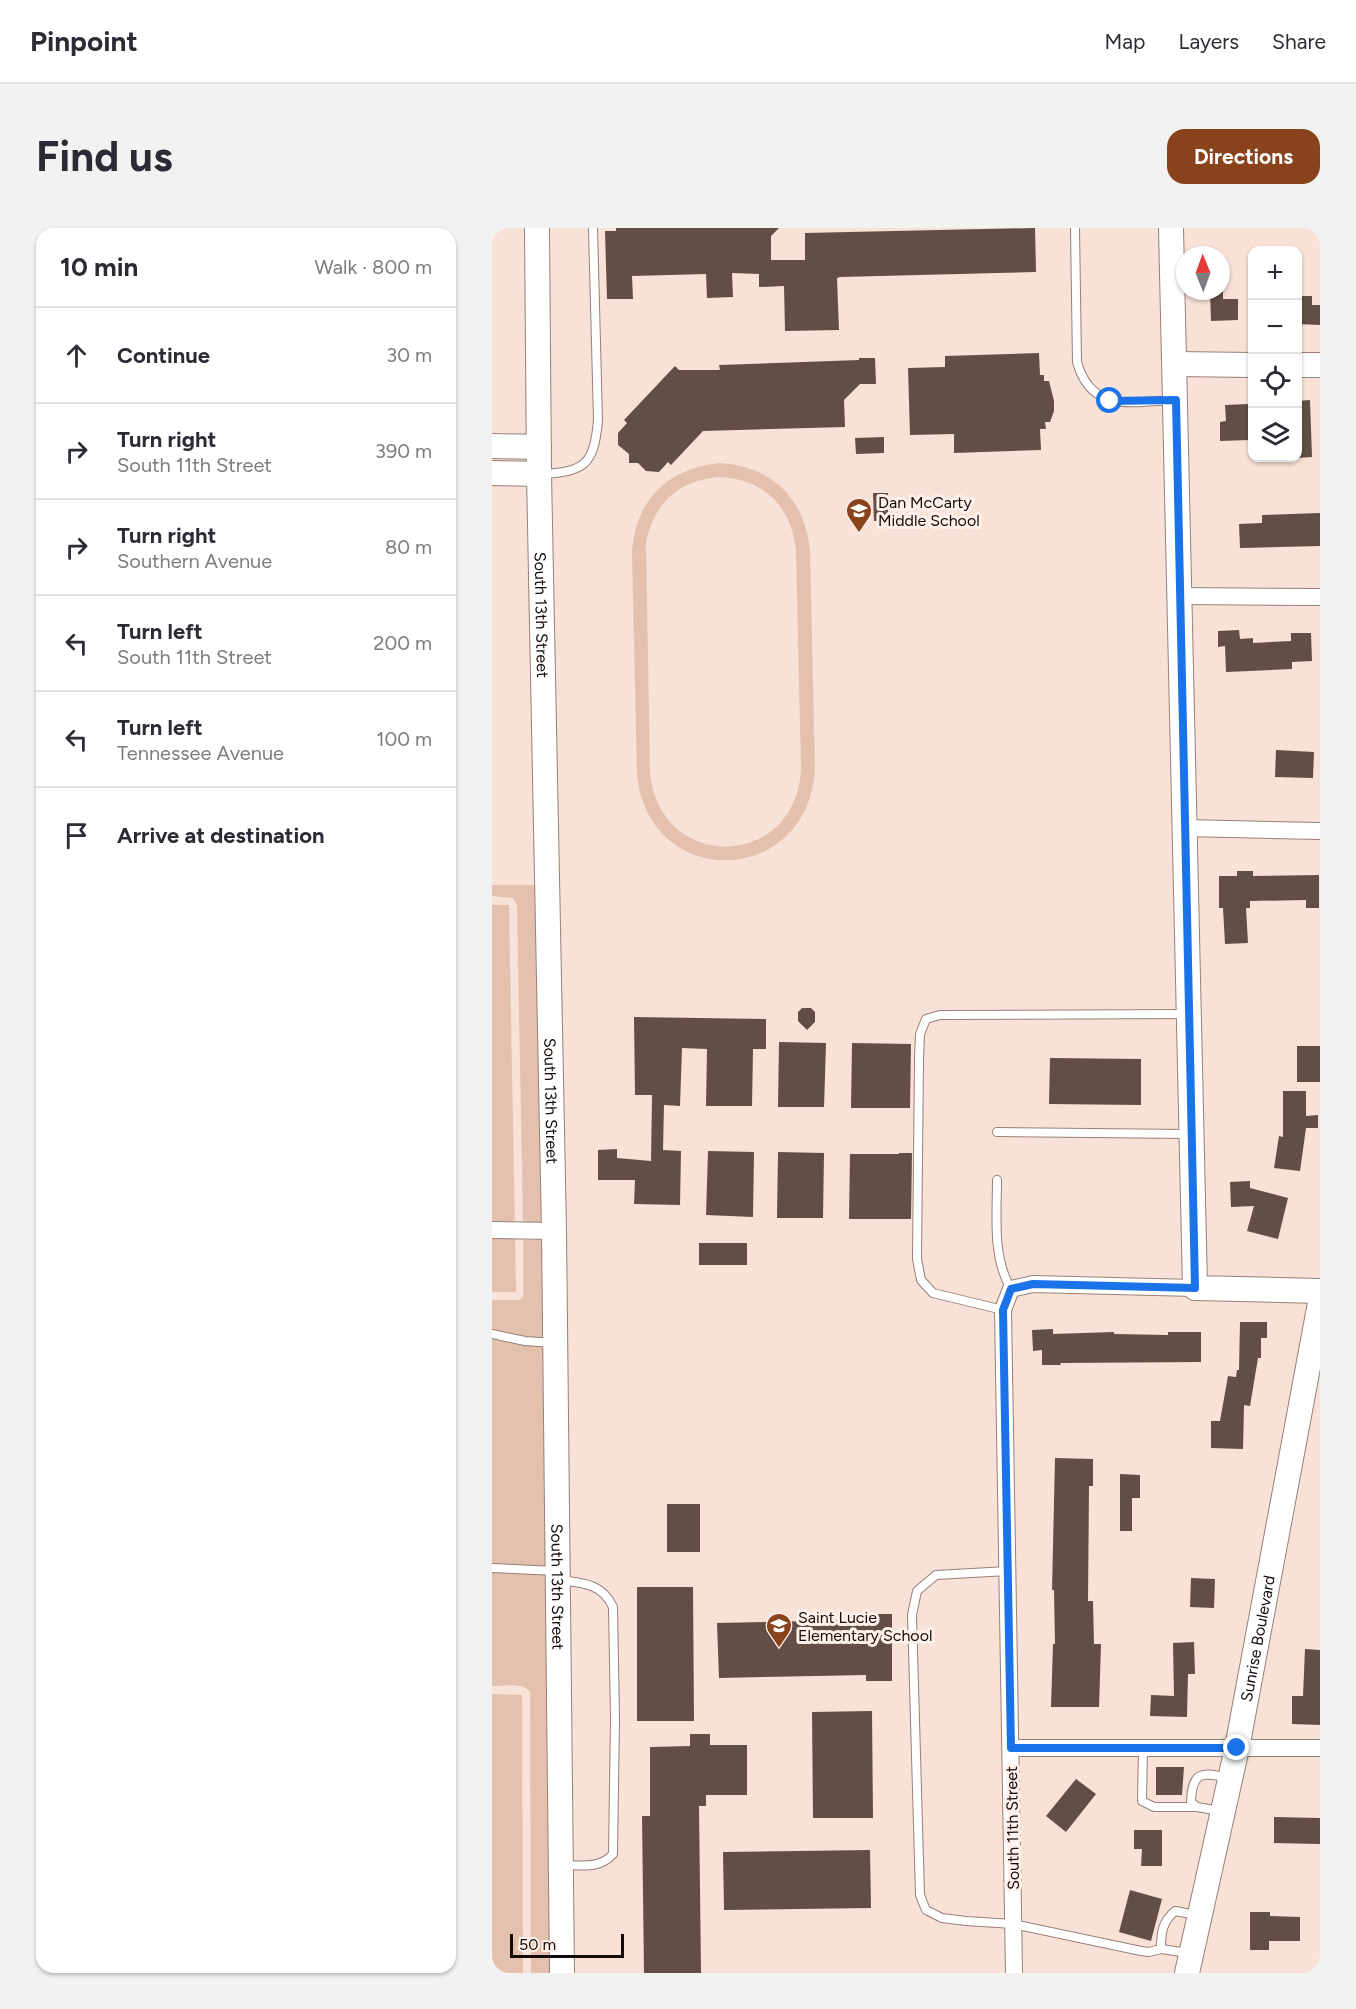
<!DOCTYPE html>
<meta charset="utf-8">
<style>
:root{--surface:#fff;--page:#f2f2f3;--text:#2b2b33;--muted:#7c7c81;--line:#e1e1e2;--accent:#88421c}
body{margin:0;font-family:Figtree,sans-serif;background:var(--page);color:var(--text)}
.controls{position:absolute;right:18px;top:18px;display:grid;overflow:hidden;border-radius:12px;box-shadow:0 2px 4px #0004}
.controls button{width:54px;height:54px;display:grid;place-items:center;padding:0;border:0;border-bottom:2px solid var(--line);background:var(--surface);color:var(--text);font:30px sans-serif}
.compass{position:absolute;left:684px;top:18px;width:54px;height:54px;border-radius:50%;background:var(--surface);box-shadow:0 2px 4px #0004;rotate:359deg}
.scale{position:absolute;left:18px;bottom:15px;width:114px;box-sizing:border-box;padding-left:6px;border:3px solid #120b07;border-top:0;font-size:16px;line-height:21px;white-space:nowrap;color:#120b07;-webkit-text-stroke:4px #fff0ea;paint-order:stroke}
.stop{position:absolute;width:18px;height:18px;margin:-14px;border:4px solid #1a73e8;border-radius:50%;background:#fff}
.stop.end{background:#1a73e8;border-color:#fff;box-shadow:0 2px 6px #0008}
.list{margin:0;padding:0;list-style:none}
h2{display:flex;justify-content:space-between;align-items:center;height:78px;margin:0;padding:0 24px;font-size:26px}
h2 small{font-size:20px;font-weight:400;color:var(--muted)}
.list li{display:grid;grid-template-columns:39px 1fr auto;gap:18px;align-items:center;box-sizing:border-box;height:96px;padding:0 24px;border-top:2px solid var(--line)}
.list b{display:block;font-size:22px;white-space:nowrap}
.list p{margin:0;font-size:20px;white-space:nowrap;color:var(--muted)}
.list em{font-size:20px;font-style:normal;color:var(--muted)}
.icon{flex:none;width:33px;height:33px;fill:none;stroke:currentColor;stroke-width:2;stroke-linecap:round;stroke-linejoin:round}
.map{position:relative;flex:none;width:828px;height:1745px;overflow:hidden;border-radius:18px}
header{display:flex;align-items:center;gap:36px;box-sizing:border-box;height:84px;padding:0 30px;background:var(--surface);border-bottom:2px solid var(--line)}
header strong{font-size:28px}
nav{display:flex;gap:33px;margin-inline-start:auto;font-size:21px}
.intro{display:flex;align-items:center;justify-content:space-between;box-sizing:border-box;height:144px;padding:0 36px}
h1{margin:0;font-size:42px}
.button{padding:15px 27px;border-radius:18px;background:var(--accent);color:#fff;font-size:21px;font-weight:700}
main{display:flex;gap:36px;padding:0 36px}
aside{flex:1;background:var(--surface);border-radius:18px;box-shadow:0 2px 4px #0004}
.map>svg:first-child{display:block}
</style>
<header>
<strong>Pinpoint</strong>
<nav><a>Map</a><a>Layers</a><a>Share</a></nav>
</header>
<div class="intro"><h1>Find us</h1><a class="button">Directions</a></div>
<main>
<aside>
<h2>10 min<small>Walk · 800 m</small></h2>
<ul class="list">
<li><svg class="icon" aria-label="ahead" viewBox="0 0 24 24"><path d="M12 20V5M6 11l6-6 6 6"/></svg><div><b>Continue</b></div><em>30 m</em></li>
<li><svg class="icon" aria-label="right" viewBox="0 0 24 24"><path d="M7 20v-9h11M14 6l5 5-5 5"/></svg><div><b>Turn right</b><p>South 11th Street</p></div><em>390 m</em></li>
<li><svg class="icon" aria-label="right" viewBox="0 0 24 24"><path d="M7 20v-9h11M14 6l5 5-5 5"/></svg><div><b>Turn right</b><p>Southern Avenue</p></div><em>80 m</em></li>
<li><svg class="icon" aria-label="left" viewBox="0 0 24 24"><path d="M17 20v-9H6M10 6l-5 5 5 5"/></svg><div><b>Turn left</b><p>South 11th Street</p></div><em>200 m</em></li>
<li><svg class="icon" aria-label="left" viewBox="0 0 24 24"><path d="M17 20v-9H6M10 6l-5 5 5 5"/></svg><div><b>Turn left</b><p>Tennessee Avenue</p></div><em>100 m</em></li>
<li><svg class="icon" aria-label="arrive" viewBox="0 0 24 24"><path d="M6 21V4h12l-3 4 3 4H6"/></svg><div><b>Arrive at destination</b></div></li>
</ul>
</aside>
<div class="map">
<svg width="828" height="1745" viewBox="0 0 828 1745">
<rect width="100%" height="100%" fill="#f8e1d6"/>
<!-- green -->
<g fill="#e4c0ae" fill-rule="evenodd">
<path d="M227 235C279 238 312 269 318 322L323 542C315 660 157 663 145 547L140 326C143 273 174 241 227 235ZM227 249C272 251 299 278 304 322L309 542C303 642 169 645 158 546L154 314C163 274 186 253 227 249Z"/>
<polygon points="0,657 47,657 54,994 31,994 25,677 21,670 0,668"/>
<polygon points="0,677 17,677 24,1064 0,1064"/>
<path d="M31 1012H54L62 1745H39L38 1464C32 1454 11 1458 0 1458V1072H27L31 1069Z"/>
<polygon points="0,1466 30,1467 31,1745 0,1745"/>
</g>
<!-- building -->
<g fill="#624e45">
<polygon points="124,0 287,0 279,8 279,32 313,32 313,5 543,0 544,44 348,49 345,50 347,102 293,103 292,58 267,59 267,46 240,45 241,69 215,70 214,46 140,48 141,71 115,71 113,3 124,3"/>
<polygon points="718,63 731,63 731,71 746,71 746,92 719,93"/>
<polygon points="806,68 820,68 820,77 828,77 828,97 806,96"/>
<polygon points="547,125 548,147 552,147 552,153 557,153 562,173 562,183 558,194 553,194 554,201 548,201 549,222 462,225 462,206 418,207 416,140 453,139 453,128"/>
<polygon points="367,130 383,130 384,156 368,156 352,172 353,199 211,203 179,237 176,234 167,244 154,243 146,235 137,235 137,226 126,217 126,205 135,195 132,192 183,138 187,142 228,142 227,137 367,132"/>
<polygon points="818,172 820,229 806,230 806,173"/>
<polygon points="756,176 757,212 728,213 728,194 734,193 733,177"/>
<polygon points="392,209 392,225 364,226 363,210"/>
<polygon points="381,265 396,265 396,292 382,293"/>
<polygon points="828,285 828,318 748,320 747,296 770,295 770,287"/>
<polygon points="747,402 748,411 761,410 761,415 799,413 799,405 819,405 820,433 800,434 800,441 734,444 733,418 726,419 726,403"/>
<polygon points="784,522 822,524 821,550 783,549"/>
<polygon points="745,643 761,643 761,648 827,647 827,680 814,680 814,672 758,673 758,680 754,680 756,715 733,716 731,680 727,680 727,648 745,648"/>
<polygon points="310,780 319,780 323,784 323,794 315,802 306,793 306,784"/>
<polygon points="142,789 274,791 274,821 261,821 260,878 214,878 215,821 190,820 188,878 172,877 171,922 189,923 188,977 142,976 143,952 106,952 106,922 125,921 125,930 159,933 160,867 143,867"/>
<polygon points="287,814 334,815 332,879 286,879"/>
<polygon points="360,815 419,816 418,880 359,880"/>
<rect x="805" y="818" width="23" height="36"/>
<polygon points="558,830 649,831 649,877 557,876"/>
<polygon points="791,863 814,863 814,888 826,887 826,900 814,900 808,943 782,940 787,908 791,909"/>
<polygon points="216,923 262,924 261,989 214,987"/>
<polygon points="286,924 332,925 331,990 285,990"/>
<polygon points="407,925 420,925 419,991 357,991 358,926 407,926"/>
<polygon points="758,953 758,960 796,970 786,1011 755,1003 762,978 739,979 738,954"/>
<rect x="207" y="1015" width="48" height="22"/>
<polygon points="748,1094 775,1094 775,1110 769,1110 769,1130 766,1130 758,1178 752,1177 751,1221 719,1220 719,1193 728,1193 736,1148 744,1149 745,1142 747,1142"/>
<polygon points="561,1101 561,1106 622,1104 622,1106 676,1107 676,1104 709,1104 709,1134 568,1135 569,1137 550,1137 550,1122 541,1123 540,1102"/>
<polygon points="563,1230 601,1231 601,1258 597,1258 596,1373 601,1373 602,1416 609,1416 607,1479 559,1479 561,1416 563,1416 562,1362 560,1362"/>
<polygon points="628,1246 648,1247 648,1270 640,1270 640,1303 628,1303"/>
<rect x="175" y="1276" width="33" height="48"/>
<polygon points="699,1350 723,1351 722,1380 698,1379"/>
<polygon points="145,1359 201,1359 202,1493 145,1493"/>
<polygon points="374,1386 400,1386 400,1453 374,1453 374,1447 227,1450 225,1395 374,1392"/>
<polygon points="702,1414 703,1446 696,1446 695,1489 658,1488 659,1467 682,1468 681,1415"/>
<polygon points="813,1421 828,1422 828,1497 800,1496 800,1468 811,1468"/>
<polygon points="380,1483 381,1590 321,1590 320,1484"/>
<polygon points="198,1506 218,1506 218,1517 255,1517 255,1567 214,1567 214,1578 207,1578 209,1745 152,1745 150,1588 158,1588 158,1519 198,1518"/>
<polygon points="664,1539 692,1539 690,1567 664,1567"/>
<polygon points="584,1551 604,1566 574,1604 554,1588"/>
<polygon points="782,1589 828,1590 828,1616 782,1615"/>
<polygon points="642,1602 670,1602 670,1638 649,1638 650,1621 642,1621"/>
<polygon points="378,1622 379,1680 232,1682 231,1624"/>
<polygon points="638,1662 670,1671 659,1713 627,1704"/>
<polygon points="758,1684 778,1684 778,1688 808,1689 808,1713 777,1713 777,1722 758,1722"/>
</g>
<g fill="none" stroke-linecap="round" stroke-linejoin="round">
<defs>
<g id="lane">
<path d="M583 0 585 134C599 185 640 174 682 172"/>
<path d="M48 246C93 244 102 237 106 192L101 0"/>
<polyline points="505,904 696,906"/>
<path d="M505 952C505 988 500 1029 519 1061"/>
<polyline points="511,1082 441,1065 429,1052 425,1031 427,830 428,806 434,791 448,787 694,786"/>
<polyline points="0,1106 33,1113 62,1115"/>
<polyline points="0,1340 65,1343"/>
<polyline points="516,1343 444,1347 425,1363 420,1387 428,1667 434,1682 450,1690 474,1693 521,1696 649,1723 657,1724 669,1721 697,1725"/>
<path d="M67 1352C90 1355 110 1355 121 1379L123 1490 121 1626C108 1641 90 1637 72 1637"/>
<polyline points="651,1520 650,1573 662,1579 705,1579"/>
<path d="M728 1583 705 1579 699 1574C700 1542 711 1544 737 1550"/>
<path d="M669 1721C669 1705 670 1694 683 1683L705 1687"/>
</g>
<g id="street">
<polyline points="688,368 828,369"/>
<polyline points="693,600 828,603"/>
<polyline points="0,1002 62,1003"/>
<polyline points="519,1520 828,1520"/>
<polyline points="522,1745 511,1082 519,1061 541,1056 703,1060"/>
</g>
<g id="secondary">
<path id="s1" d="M45 0 47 246 62 1003 70 1745"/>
<polyline points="679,0 703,1060 828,1063"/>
<polyline points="683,136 760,137"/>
<polyline points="806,137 828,137"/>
<polyline points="0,218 47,219"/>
<polyline points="0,245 47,246"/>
<path id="s2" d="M695 1745 745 1520 828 1075"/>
</g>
</defs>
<!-- lane casing -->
<use href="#lane" stroke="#968177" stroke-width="10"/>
<!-- street casing -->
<use href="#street" stroke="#968177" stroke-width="18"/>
<!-- secondary casing -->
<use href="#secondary" stroke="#968177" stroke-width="26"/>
<!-- lane -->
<use href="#lane" stroke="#fff" stroke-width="8"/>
<!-- street -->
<use href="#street" stroke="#fff" stroke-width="16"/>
<!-- secondary -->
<use href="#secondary" stroke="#fff" stroke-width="24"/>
</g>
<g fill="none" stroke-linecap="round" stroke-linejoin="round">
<!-- route -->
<polyline stroke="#1a73e8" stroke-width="8" points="618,173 684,172 703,1060 541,1056 519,1061 511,1082 519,1520 745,1520"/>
</g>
<!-- icons -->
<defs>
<symbol id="school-pin" viewBox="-11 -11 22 30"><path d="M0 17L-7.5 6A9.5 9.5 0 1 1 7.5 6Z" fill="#88421c" stroke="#fff0ea"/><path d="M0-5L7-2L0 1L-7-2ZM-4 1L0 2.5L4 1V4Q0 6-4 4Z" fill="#fff"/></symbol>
</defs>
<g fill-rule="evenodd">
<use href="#school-pin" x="352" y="268" width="30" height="40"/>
<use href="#school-pin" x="272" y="1383" width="30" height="40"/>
</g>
<g text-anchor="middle" stroke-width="6" stroke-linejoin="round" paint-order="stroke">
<!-- poi labels -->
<g font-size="16" fill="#120b07" stroke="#fff0ea" text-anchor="start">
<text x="386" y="280">Dan McCarty<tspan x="386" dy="18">Middle School</tspan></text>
<text x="306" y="1395">Saint Lucie<tspan x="306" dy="18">Elementary School</tspan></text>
</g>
<!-- street labels -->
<g font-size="16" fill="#120b07" stroke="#fff0ea">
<text dy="6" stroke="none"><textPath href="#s1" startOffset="387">South 13th Street</textPath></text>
<text dy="6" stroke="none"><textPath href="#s1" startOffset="873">South 13th Street</textPath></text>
<text dy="6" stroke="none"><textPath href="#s1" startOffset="1359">South 13th Street</textPath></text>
<text dy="6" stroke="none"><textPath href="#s2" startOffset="342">Sunrise Boulevard</textPath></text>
<text transform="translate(520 1600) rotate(-91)" y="6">South 11th Street</text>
</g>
</g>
</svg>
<div class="controls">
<button>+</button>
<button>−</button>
<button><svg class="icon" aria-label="locate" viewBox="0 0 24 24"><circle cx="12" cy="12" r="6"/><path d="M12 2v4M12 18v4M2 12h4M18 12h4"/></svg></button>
<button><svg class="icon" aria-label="layers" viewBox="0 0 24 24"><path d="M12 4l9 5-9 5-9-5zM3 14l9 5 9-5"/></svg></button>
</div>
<svg class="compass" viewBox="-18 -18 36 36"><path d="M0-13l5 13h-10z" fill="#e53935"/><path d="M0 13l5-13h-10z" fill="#7c7c81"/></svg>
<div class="scale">50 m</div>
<div class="stop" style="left:618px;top:173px"></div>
<div class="stop end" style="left:745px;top:1520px"></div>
</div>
</main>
